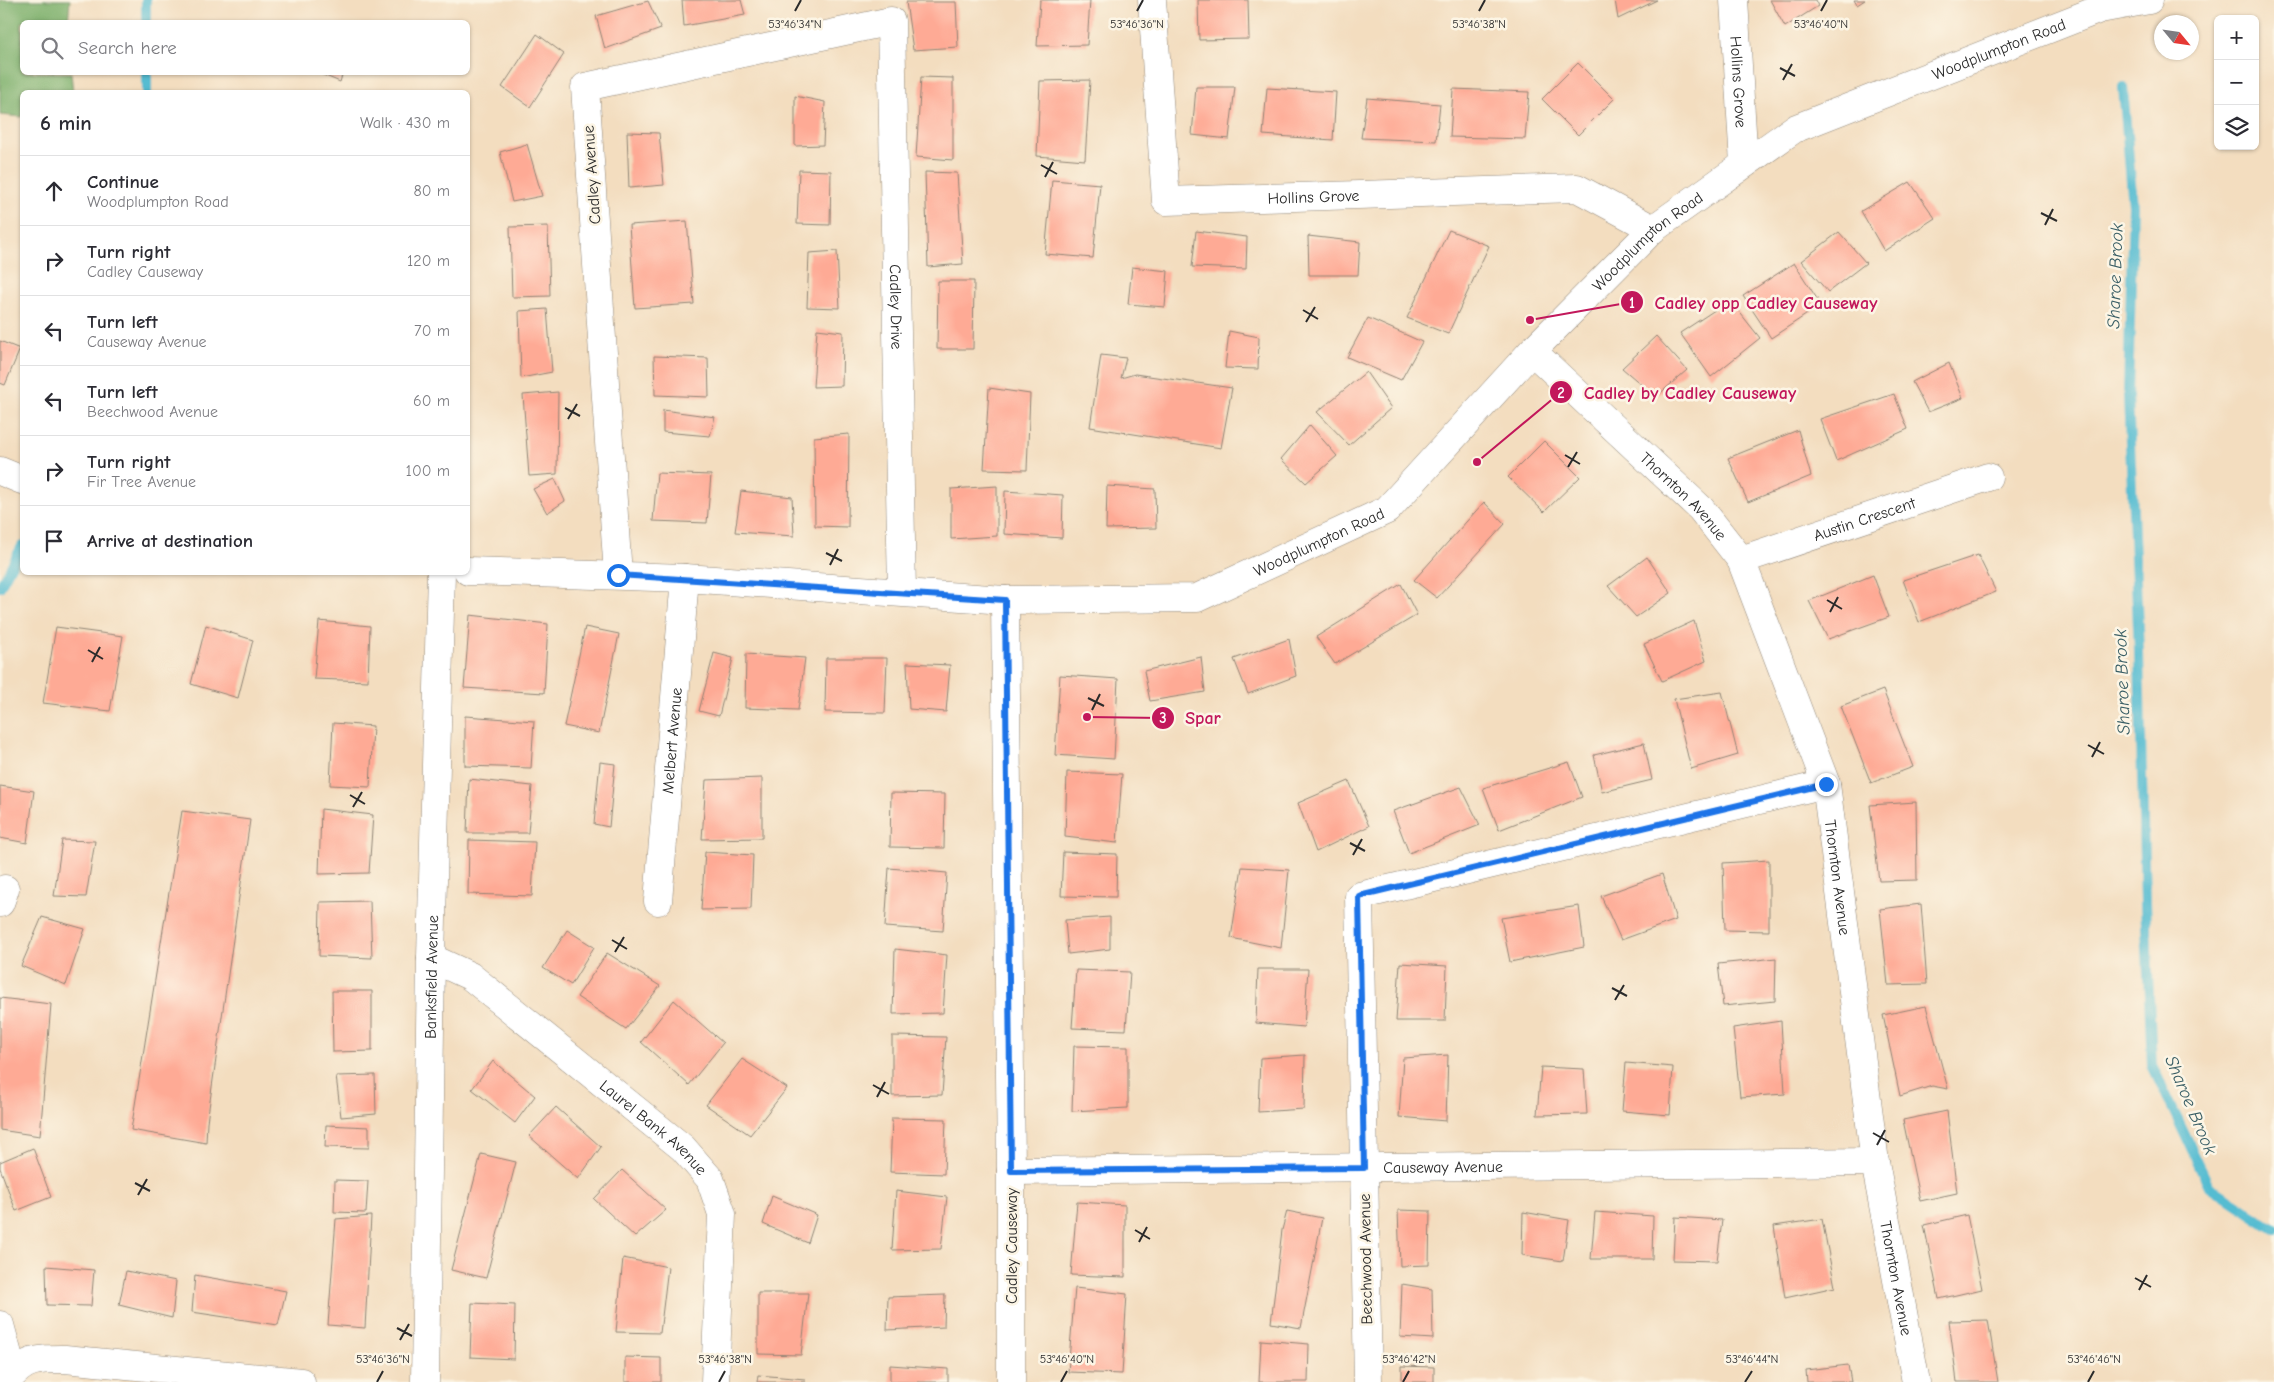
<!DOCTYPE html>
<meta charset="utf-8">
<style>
:root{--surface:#fff;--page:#f7f7f7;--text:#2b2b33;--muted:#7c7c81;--line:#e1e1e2}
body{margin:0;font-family:"Comic Neue",sans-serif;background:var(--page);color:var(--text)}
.controls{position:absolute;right:15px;top:15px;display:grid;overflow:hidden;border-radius:8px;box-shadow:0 1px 4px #0004}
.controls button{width:45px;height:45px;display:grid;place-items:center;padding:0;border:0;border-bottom:1px solid var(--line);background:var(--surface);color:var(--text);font:25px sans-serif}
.compass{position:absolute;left:2154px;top:15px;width:45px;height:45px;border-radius:50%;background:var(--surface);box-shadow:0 1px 4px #0004;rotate:119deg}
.stop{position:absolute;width:15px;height:15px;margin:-11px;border:4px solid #1a73e8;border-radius:50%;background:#fff}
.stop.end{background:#1a73e8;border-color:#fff;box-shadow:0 1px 5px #0008}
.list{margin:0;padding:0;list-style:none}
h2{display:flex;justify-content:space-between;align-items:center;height:65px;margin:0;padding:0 20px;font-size:21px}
h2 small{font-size:16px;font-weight:400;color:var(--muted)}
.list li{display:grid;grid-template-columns:32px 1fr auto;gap:15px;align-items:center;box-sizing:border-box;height:70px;padding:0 20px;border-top:1px solid var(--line)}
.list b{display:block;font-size:19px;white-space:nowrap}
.list p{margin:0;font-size:16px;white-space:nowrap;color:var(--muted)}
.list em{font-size:16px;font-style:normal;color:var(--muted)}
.icon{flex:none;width:28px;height:28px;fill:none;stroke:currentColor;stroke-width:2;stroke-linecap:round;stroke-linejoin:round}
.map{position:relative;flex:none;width:2274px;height:1382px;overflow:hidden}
.search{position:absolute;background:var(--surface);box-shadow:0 1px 4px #0004;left:20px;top:20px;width:450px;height:55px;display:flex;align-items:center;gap:12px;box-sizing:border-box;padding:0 18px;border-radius:8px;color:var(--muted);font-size:19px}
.panel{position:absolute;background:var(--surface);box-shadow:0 1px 4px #0004;left:20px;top:90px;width:450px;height:485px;border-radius:8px}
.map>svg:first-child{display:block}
</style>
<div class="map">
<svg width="2274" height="1382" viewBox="0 0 2274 1382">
<rect width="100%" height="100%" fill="#fcf5e5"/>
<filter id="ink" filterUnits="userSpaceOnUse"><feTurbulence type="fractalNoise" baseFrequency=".02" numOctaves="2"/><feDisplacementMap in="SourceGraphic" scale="10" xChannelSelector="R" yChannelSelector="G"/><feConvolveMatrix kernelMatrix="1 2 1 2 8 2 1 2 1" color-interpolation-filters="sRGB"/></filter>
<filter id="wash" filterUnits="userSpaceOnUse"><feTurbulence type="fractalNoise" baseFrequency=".0096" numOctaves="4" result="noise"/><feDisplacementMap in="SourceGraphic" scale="20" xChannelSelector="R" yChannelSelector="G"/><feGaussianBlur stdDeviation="1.12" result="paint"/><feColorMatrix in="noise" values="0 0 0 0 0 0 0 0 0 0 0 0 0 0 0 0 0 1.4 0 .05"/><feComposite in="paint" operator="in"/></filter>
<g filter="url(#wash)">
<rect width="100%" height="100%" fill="#f3ddbf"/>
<!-- forest -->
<polygon fill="#7db06c" stroke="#546e4c" points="0,0 70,0 68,22 22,22 22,72 71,73 73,92 22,92 22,117 0,115"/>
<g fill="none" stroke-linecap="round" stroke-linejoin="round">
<!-- stream -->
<g stroke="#54bcd1" stroke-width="10">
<polyline points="146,0 146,22"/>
<polyline points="147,72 147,92"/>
<polyline points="2123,87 2133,206 2128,396 2139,651 2145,903 2152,1065 2209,1186 2274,1229"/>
<polyline points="0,587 22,546"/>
</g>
</g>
<g id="blocks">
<!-- building -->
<g fill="#feaa95">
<polygon points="682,0 741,0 745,15 684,26"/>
<polygon points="1040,0 1090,0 1087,45 1037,46"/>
<polygon points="1198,0 1248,0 1249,39 1199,40"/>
<polygon points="1615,0 1657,0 1618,19"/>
<polygon points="1770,0 1815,0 1818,6 1785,27"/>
<polygon points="1854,0 1865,0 1857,5"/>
<polygon points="648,1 661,29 605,49 596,16"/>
<polygon points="906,2 956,2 958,47 913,50"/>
<polygon points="537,34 564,54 530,107 502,87"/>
<polygon points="1578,63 1614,99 1578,135 1542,99"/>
<polygon points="316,72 343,72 340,82"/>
<polygon points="921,77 953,78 953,160 916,157"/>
<polygon points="1090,80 1085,160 1037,156 1040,81"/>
<polygon points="1196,87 1235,87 1229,139 1192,135"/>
<polygon points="1267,88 1336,92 1333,140 1263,135"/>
<polygon points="1453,89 1529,92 1525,139 1450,137"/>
<polygon points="795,96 825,102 823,145 795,146"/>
<polygon points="1367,98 1440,104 1436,141 1361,138"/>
<polygon points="627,132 659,133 664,185 629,188"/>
<polygon points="527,144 542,196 512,202 500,152"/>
<polygon points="799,170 831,171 830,225 797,224"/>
<polygon points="925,172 957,173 963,264 928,267"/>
<polygon points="1052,180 1100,184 1093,258 1045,254"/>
<polygon points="1910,182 1935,218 1884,251 1861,211"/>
<polygon points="687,221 694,304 635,308 629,225"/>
<polygon points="548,226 550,296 512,297 510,227"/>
<polygon points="1449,230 1489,246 1448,334 1407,318"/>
<polygon points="1196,231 1247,237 1246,269 1192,267"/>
<polygon points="1839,232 1866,263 1828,292 1801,261"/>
<polygon points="1308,236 1360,242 1358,275 1309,275"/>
<polygon points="837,251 840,308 807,307 809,253"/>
<polygon points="1794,263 1821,305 1771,338 1743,296"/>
<polygon points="1132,267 1168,271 1165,307 1128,304"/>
<polygon points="938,281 974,281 973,349 937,349"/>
<polygon points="1730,300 1760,338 1711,377 1680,333"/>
<polygon points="547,309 552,372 521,378 519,311"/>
<polygon points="1368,318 1422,342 1401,380 1347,357"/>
<polygon points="817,329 843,332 842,386 813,387"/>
<polygon points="1229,331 1259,337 1258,369 1225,368"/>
<polygon points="1656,336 1687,370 1656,397 1622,368"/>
<polygon points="0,341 20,349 5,385 0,383"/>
<polygon points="1101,355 1126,358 1121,378 1135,374 1232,388 1221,448 1090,427"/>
<polygon points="654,356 708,358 709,397 655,395"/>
<polygon points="1949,363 1963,398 1928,412 1912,382"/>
<polygon points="1366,372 1391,408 1349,445 1317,412"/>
<polygon points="989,388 1030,394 1027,470 984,469"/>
<polygon points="558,392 557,474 529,476 523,395"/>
<polygon points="1894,394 1908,429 1836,461 1820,419"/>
<polygon points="663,410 715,417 710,436 663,432"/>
<polygon points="1310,425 1337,456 1306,483 1281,459"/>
<polygon points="1798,430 1811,476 1748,502 1728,458"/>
<polygon points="849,434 848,527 815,526 814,437"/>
<polygon points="1544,441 1580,477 1544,512 1508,477"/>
<polygon points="657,473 711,475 707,523 653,521"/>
<polygon points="555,479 565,501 547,513 533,489"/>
<polygon points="997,486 997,536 951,539 951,489"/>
<polygon points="1107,486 1155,489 1156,528 1106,529"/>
<polygon points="741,491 792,497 794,536 735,532"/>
<polygon points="1005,491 1063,495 1062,538 1004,534"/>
<polygon points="1484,502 1505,524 1437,598 1414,580"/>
<polygon points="1978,555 1996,592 1919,622 1903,580"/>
<polygon points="1647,557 1671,593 1636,617 1608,586"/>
<polygon points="1873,575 1889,617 1828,639 1809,601"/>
<polygon points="1401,584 1417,615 1335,664 1316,637"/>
<polygon points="470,615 548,624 544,693 464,688"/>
<polygon points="319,621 370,626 368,681 314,679"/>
<polygon points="1694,621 1706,661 1662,681 1644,644"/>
<polygon points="206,625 253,640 238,698 191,684"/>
<polygon points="56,627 123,636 110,711 43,703"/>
<polygon points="585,627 619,634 599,733 564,726"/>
<polygon points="1289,639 1296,676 1248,694 1234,659"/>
<polygon points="714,653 733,658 719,716 699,711"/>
<polygon points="746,654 805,658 798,710 745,708"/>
<polygon points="1201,657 1205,692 1150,701 1144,671"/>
<polygon points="826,658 887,658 885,713 825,712"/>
<polygon points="907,663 950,665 946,712 909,709"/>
<polygon points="1060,675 1118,679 1114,759 1055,755"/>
<polygon points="1883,690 1913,767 1871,783 1841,706"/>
<polygon points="1722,692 1738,755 1691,769 1674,699"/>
<polygon points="465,716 534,721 531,768 465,766"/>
<polygon points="333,723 373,726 370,787 330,785"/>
<polygon points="1644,743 1652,780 1602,792 1594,755"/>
<polygon points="600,762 615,764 609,827 594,824"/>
<polygon points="1569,762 1582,797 1499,830 1483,788"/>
<polygon points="1067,772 1122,774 1117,843 1065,837"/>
<polygon points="762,778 762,838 702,839 706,780"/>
<polygon points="469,779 532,786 528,833 467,833"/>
<polygon points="1349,781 1369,826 1316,852 1298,803"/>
<polygon points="0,786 34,791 27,843 0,838"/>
<polygon points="1461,787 1480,825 1409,853 1393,811"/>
<polygon points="891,793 945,794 944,848 890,847"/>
<polygon points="1916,802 1917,880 1879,881 1870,805"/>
<polygon points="321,809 373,815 369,873 319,874"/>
<polygon points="182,811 250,820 207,1122 206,1143 131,1130"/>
<polygon points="62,840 95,841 86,897 54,896"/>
<polygon points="469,840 535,842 532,896 468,894"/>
<polygon points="705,852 753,855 751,909 701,910"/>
<polygon points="1063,852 1117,854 1116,897 1061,896"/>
<polygon points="1769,860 1769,931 1725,930 1723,863"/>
<polygon points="1242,867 1289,870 1281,948 1231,938"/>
<polygon points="889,868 947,873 943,931 885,927"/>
<polygon points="1662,874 1676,920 1621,940 1601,896"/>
<polygon points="370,901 372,958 319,956 320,902"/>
<polygon points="1921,904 1927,984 1888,985 1880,909"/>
<polygon points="1579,906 1584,947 1510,962 1501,918"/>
<polygon points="42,917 85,929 66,985 21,966"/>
<polygon points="1110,917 1110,949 1068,954 1065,920"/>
<polygon points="567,930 594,947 571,985 543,968"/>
<polygon points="895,949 947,955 943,1013 893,1014"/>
<polygon points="607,953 660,986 626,1029 577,997"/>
<polygon points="1776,958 1775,1001 1723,1006 1718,964"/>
<polygon points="1400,963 1447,966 1445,1021 1396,1021"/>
<polygon points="1258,969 1308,969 1304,1027 1256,1023"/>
<polygon points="1076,970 1130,972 1126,1030 1072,1028"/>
<polygon points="332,991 372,991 372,1051 333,1052"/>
<polygon points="0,998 51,1004 40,1136 0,1130"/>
<polygon points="674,1000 723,1043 689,1085 641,1042"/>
<polygon points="1926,1006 1948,1089 1932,1086 1900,1096 1883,1015"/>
<polygon points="1781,1021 1785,1094 1740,1097 1733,1028"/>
<polygon points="892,1036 946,1037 942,1095 892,1096"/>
<polygon points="1074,1046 1128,1047 1128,1108 1072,1111"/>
<polygon points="1305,1055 1304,1109 1258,1112 1260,1058"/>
<polygon points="1448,1055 1446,1121 1399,1117 1403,1058"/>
<polygon points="742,1059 787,1088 750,1135 706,1105"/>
<polygon points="493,1061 535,1096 515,1123 472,1089"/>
<polygon points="1626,1063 1673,1067 1670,1115 1622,1111"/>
<polygon points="1541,1067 1584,1069 1587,1114 1537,1115"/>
<polygon points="375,1075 376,1114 341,1117 336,1076"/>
<polygon points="556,1107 601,1147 578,1179 529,1136"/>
<polygon points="1947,1111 1957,1193 1920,1201 1903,1120"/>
<polygon points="892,1118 946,1119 944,1174 890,1172"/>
<polygon points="326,1125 369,1127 369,1148 325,1147"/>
<polygon points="33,1148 51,1197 16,1211 0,1168 0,1162"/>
<polygon points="481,1154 516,1162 486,1278 451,1270"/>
<polygon points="622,1170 666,1210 635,1237 594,1199"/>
<polygon points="335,1180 368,1181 366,1213 334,1212"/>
<polygon points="896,1191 947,1197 941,1249 892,1250"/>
<polygon points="772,1196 817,1215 808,1243 763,1224"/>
<polygon points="1077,1202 1125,1205 1125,1277 1071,1275"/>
<polygon points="1398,1210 1430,1211 1429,1265 1400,1266"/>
<polygon points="1287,1211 1322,1218 1301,1328 1271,1323 1282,1230"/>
<polygon points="1523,1212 1569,1220 1563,1261 1522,1255"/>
<polygon points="1595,1212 1653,1216 1652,1259 1591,1259"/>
<polygon points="1967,1215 1982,1289 1939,1299 1924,1225"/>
<polygon points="371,1216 365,1328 328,1325 336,1219"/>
<polygon points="1675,1217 1722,1220 1717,1261 1673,1260"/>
<polygon points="1822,1219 1835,1287 1785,1298 1774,1226"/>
<polygon points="623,1258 668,1267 660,1333 616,1332"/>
<polygon points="46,1266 94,1270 91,1306 47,1305"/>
<polygon points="126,1271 176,1281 172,1318 119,1305"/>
<polygon points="195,1275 286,1291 278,1325 192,1312"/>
<polygon points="1402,1284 1432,1289 1433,1339 1400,1337"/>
<polygon points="1075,1288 1127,1294 1122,1374 1068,1372"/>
<polygon points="758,1293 808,1293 801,1355 758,1354"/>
<polygon points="945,1295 944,1327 887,1330 888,1297"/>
<polygon points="472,1303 515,1305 514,1359 470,1357"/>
<polygon points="1988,1320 1998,1382 1957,1382 1949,1321"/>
<polygon points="1261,1340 1309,1344 1308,1382 1259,1382"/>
<polygon points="625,1357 661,1358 661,1382 625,1382"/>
<polygon points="890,1365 948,1369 948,1382 890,1382"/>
<polygon points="1848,1365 1851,1382 1807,1382 1806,1370"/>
<polygon points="1402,1366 1434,1367 1434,1382 1402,1382"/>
<polygon points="758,1375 805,1379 805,1382 757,1382"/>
</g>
</g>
</g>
<g filter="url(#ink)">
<use href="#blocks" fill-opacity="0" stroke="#8f8475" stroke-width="1"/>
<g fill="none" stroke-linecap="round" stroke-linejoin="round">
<defs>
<g id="minor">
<path id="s1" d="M1152 0 1166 201 1577 188 1653 229"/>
<path id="s2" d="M1734 0 1744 164"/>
<path id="s3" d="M1532 351 1701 509 1741 560 1826 784 1875 1162 1916 1382"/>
<path id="s4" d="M1741 560 1988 477"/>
<path id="s5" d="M618 575 585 87 891 21 902 592"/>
<polyline points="1005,600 1011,1171 1011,1382"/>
<path id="s6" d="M658 901 685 578"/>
<polyline points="0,903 5,889"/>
<path id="s7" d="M431 958 470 976 683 1148 710 1179 722 1214 715 1382"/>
<path id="s8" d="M1011 1171 1875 1162"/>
<polyline points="0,1325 13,1373"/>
<path d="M7 1382C24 1358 39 1359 65 1359L301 1382"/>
<path id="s9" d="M425 1382 431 958 441 572"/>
<polyline points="1368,1382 1359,896 1826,784"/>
</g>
<g id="major">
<polyline points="0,471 22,480"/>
<path id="s10" d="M468 571 685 578 1005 600 1197 598 1387 510 1532 351 1653 229 1794 129 2100 9 2149 0"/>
</g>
</defs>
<!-- minor casing -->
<use href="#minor" stroke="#8f8475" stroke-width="29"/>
<!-- major casing -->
<use href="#major" stroke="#8f8475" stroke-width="29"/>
<!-- minor -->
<use href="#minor" stroke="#fff" stroke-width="28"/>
<!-- major -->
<use href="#major" stroke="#fff" stroke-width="28"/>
</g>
</g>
<g fill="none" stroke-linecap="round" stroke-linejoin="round" filter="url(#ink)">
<!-- route -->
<polyline stroke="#1a73e8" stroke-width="6" points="618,575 1005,600 1011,1171 1364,1168 1359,896 1826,784"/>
</g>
<!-- ticks -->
<path fill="none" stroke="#2b2b2b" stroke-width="2" d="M795 11 801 0M1137 11 1143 0M1479 11 1485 0M1821 11 1827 0M1780 68 1795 76M1783 80 1792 64M1041 165 1057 174M1045 177 1053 162M2041 213 2057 221M2045 225 2053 209M1303 310 1318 319M1306 322 1315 307M565 408 580 416M568 419 577 404M1565 455 1580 464M1568 467 1577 452M826 553 842 561M830 565 838 549M1827 600 1842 609M1830 612 1838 597M88 650 103 659M92 662 100 647M1088 698 1104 706M1092 710 1100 694M2088 745 2104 754M2092 757 2100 742M350 795 365 804M353 807 362 792M1350 843 1365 851M1353 855 1362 839M612 940 627 949M615 952 624 937M1612 988 1627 996M1615 1000 1624 985M873 1085 889 1094M877 1097 885 1082M1873 1133 1889 1142M1877 1145 1885 1130M135 1183 150 1191M138 1195 147 1179M1135 1230 1150 1239M1139 1242 1147 1227M2135 1278 2151 1287M2139 1290 2147 1275M397 1328 412 1336M400 1340 409 1324M377 1382 383 1371M719 1382 725 1371M1061 1382 1067 1371M1403 1382 1409 1371M1745 1382 1752 1371M2088 1382 2094 1371"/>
<g text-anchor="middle" stroke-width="5" stroke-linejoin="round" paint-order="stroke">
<!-- street labels -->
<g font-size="16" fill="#2b2b2b" stroke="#fcf5e5">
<text dy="6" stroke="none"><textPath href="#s10" startOffset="1719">Woodplumpton Road</textPath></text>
<text dy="6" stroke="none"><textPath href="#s2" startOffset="82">Hollins Grove</textPath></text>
<text transform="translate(591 175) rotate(-94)" y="6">Cadley Avenue</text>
<text dy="6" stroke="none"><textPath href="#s1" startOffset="349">Hollins Grove</textPath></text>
<text dy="6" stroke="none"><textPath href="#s10" startOffset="1314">Woodplumpton Road</textPath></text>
<text dy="6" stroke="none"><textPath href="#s5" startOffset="1088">Cadley Drive</textPath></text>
<text dy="6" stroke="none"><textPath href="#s3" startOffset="210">Thornton Avenue</textPath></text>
<text dy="6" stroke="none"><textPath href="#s4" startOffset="130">Austin Crescent</textPath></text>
<text dy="6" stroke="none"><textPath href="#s10" startOffset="864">Woodplumpton Road</textPath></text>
<text dy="6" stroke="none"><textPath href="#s6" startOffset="161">Melbert Avenue</textPath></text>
<text dy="6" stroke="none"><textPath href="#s3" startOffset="630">Thornton Avenue</textPath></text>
<text dy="6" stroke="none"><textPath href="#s9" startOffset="405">Banksfield Avenue</textPath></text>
<text dy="6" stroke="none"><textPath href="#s7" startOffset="281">Laurel Bank Avenue</textPath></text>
<text dy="6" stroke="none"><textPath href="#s8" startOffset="432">Causeway Avenue</textPath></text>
<text transform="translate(1011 1246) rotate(-90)" y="6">Cadley Causeway</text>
<text transform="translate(1365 1259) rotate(-91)" y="6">Beechwood Avenue</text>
<text dy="6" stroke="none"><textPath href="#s3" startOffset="1035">Thornton Avenue</textPath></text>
</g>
<!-- water labels -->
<g font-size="18" font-style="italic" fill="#395e65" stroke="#fcf5e5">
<text transform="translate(2115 276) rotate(-88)" y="6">Sharoe Brook</text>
<text transform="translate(2122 682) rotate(-92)" y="6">Sharoe Brook</text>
<text transform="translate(2191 1105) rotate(67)" y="6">Sharoe Brook</text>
</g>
</g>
<g font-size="12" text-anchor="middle" fill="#2b2b2b" stroke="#fcf5e5" stroke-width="5" stroke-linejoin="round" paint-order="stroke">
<text x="795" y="28">53°46'34"N</text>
<text x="1137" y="28">53°46'36"N</text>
<text x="1479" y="28">53°46'38"N</text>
<text x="1821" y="28">53°46'40"N</text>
<text x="383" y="1363">53°46'36"N</text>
<text x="725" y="1363">53°46'38"N</text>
<text x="1067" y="1363">53°46'40"N</text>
<text x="1409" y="1363">53°46'42"N</text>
<text x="1752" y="1363">53°46'44"N</text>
<text x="2094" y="1363">53°46'46"N</text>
</g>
<!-- callouts -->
<path fill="none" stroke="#c2185b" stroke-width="2" d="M1530 320L1632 302M1477 462L1561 392M1087 717L1163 718"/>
<g fill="#c2185b" stroke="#fcf5e5" stroke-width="2">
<circle cx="1530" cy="320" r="5"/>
<circle cx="1477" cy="462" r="5"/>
<circle cx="1087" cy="717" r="5"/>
<circle cx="1632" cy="302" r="12"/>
<circle cx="1561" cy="392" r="12"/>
<circle cx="1163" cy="718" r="12"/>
</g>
<g font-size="15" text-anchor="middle" font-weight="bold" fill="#fff">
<text x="1632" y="308">1</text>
<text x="1561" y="398">2</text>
<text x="1163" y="723">3</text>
</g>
<g font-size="18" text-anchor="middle" font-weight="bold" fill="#c2185b" stroke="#fcf5e5" stroke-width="5" stroke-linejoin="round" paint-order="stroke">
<text x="1766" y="309">Cadley opp Cadley Causeway</text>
<text x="1690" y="399">Cadley by Cadley Causeway</text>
<text x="1203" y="724">Spar</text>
</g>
</svg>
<div class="controls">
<button>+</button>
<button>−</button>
<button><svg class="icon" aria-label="layers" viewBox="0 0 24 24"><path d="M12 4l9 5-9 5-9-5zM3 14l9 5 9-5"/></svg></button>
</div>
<svg class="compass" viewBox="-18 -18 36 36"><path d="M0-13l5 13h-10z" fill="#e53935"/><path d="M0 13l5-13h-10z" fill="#7c7c81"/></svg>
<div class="stop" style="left:618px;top:575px"></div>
<div class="stop end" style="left:1826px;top:784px"></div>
<div class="search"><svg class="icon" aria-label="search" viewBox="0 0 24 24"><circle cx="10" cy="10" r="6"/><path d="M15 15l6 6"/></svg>Search here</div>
<section class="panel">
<h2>6 min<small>Walk · 430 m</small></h2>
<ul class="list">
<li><svg class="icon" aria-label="ahead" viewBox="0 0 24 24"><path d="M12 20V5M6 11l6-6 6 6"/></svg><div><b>Continue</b><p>Woodplumpton Road</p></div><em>80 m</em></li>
<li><svg class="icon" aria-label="right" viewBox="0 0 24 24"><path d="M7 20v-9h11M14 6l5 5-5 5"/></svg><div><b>Turn right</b><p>Cadley Causeway</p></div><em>120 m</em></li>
<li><svg class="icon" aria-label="left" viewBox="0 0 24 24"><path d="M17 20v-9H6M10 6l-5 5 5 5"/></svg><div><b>Turn left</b><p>Causeway Avenue</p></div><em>70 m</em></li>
<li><svg class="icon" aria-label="left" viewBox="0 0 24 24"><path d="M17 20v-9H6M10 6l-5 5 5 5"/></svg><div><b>Turn left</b><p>Beechwood Avenue</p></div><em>60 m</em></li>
<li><svg class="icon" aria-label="right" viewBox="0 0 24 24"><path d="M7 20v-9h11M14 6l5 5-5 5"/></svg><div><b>Turn right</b><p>Fir Tree Avenue</p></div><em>100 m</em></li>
<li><svg class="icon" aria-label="arrive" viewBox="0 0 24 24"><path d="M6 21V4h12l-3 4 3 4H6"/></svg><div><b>Arrive at destination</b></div></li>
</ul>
</section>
</div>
